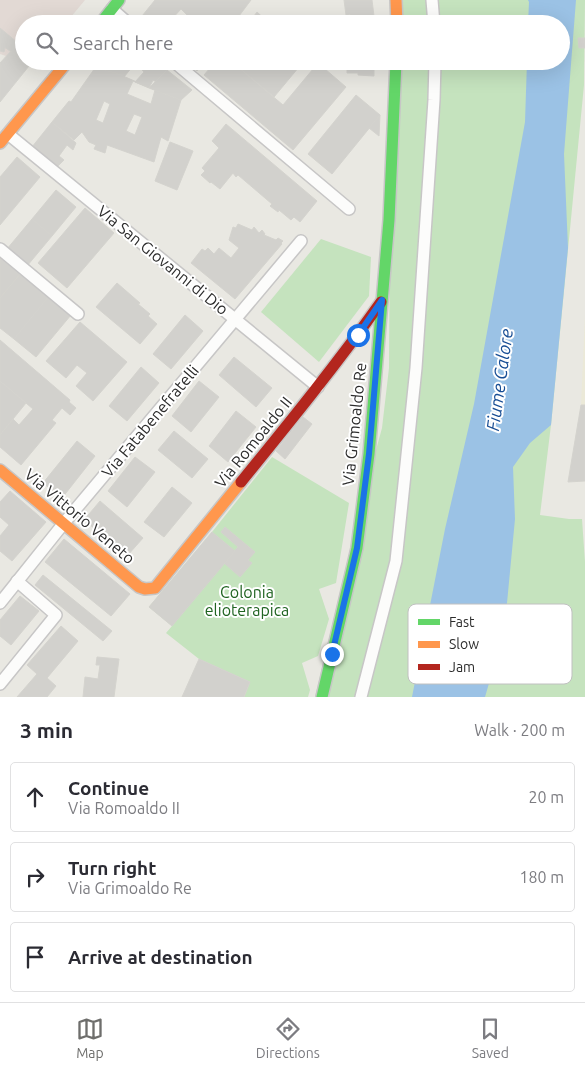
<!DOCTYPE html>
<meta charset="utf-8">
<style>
:root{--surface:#fff;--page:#f7f7f7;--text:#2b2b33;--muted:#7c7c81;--line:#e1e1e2;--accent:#6e6e6c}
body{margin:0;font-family:Ubuntu,sans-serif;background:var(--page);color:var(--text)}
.stop{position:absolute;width:15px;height:15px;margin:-11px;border:4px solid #1a73e8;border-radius:50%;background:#fff}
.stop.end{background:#1a73e8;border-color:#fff;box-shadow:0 1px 5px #0008}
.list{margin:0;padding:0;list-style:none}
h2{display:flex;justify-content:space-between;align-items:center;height:65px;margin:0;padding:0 20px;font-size:21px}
h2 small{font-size:16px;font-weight:400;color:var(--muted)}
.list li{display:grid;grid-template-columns:32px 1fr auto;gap:15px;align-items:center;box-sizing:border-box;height:70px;margin:0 10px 10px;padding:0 10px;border:1px solid var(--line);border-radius:5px}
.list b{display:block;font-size:19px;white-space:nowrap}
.list p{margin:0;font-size:16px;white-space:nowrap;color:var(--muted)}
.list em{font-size:16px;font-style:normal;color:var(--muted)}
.icon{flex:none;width:28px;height:28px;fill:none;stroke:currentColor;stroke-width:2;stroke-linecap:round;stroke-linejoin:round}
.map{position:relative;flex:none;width:585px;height:697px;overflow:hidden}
.search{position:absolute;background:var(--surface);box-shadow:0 5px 20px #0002;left:15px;right:15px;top:15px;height:55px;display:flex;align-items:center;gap:12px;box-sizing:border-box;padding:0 18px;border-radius:28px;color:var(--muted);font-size:19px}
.sheet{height:305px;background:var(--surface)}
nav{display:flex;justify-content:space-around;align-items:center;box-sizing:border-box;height:70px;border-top:1px solid var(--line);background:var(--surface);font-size:14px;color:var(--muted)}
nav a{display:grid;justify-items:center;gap:2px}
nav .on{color:var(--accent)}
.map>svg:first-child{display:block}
</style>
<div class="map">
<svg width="585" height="697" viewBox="0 0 585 697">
<rect width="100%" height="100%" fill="#e9e8e2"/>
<!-- education -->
<polygon fill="#ebe9d8" points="585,315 585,405 581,405"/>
<!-- medical -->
<polygon fill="#e2d9d4" points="0,0 85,0 65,24 24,24 24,61 33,61 29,66 11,51 6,56 0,54"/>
<!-- green -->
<g fill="#c5e3be">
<polygon points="390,0 585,0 584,85 551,425 540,515 569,519 582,519 585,562 585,697 315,697 358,516 382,428 389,368 391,61 561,61 561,24 390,24"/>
<polygon points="321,239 371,257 369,296 319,362 261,312"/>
<polygon points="272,457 349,503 336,583 319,589 329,619 318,656 302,663 310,690 308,697 244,697 250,682 199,659 166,633 172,626 149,607 212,532"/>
</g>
<!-- water -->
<polygon fill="#9bc2e5" points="528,0 576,0 564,154 568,248 551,425 530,443 513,467 515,519 507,603 494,666 485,697 412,697 445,529 474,404 525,122 527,61 561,61 561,24 528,24 529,2"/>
<!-- building -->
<g fill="#d2d1cd" stroke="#d4d3ce" fill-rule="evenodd">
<polygon points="155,0 251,0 233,24 191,24 185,18 187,15 181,9 170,21 173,24 141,24 138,21"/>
<polygon points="344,0 372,0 375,24 350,24 350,14 346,15"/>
<polygon points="257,12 270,24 248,24"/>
<polygon points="0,28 24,48 24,61 33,61 29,66 6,48 5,48 4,52 0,51"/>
<polygon points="578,38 585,38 585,48 579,48"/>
<polygon points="11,51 29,66 0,102 0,63"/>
<polygon points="101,61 137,61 124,77 95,68"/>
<polygon points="137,61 155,61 167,70 156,82 153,80 149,88 135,82 144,72 136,63"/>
<polygon points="185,61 205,61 197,71"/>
<polygon points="216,61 231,61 283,105 318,63 346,87 293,150 204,75"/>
<polygon points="231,61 304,61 274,97"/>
<polygon points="347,61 374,61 374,76 358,75 358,73 347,73"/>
<path d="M95 68 116 73 153 89 133 81 127 94 151 104 155 90 181 100 168 141 161 137 154 162 107 145 105 153 94 149 96 145 89 142 82 132 74 140 52 122 69 101 71 102ZM104 101 110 104 103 123 96 120ZM134 114 142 117 135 135 126 131Z"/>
<polygon points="167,70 192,90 181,100 149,88"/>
<polygon points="356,95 380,115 332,174 308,154"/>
<polygon points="380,115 379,136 369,128"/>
<polygon points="52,122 76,143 73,150 67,145 59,156 64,160 56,168 32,147"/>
<polygon points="226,124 317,201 300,222 294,217 291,220 279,210 278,212 270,206 272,204 238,175 236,177 233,173 220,189 211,182 210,183 201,175 205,171 202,168 219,148 212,141"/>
<polygon points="170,142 193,151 177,190 155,181"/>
<polygon points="17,157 40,177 0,225 0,177"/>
<polygon points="56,190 76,207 52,236 32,219"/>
<polygon points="85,208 114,233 67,288 38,263"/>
<polygon points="32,219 52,236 27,266 7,249"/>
<polygon points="238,224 252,230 254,227 259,233 262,230 265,234 264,235 276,240 278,238 283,241 281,243 282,244 235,299 191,263 202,249 205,251 208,248 214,254 219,248 231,258 239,248 229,240 233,227 236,228"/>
<polygon points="0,256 21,273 0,298"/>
<polygon points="21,273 49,296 14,339 0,328 0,298"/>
<polygon points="117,283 140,303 138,304 150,314 148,316 157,324 140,344 96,307"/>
<polygon points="49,296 71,315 36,357 14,339"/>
<polygon points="185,315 203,331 171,369 153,354"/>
<polygon points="80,322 127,362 93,401 76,386 87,373 77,365 66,378 46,361"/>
<polygon points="0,340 70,400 69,402 76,408 70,415 62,408 52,420 56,423 21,465 0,447 0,435 13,419 19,425 33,409 0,381"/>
<polygon points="234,357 272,388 256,407 219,375"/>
<polygon points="141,367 159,383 127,421 109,406"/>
<polygon points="0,381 26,403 0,435"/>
<polygon points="199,381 219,397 191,432 172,416"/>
<polygon points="581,405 585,405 585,481 568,482"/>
<polygon points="236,411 256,427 228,462 209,446"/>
<polygon points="303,417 312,424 285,459 276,451"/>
<polygon points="174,431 208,459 192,478 158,450"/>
<polygon points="77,441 95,456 62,498 43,483"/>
<polygon points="135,457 155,472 127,507 108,491"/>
<polygon points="172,487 192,503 164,537 144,522"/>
<polygon points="10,491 46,522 12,561 0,551 0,536 9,525 0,517 0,502"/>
<polygon points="100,501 143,538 127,556 84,520"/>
<polygon points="225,527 255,552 248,560 252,563 240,577 224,563 238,547 221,532"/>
<polygon points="212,532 235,551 172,626 149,607"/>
<polygon points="64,539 130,594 111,616 45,562"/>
<polygon points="43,575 112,631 103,641 35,585"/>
<polygon points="20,596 39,611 11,645 0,636 0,620"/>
<polygon points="61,626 78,641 47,678 56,686 47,697 17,697 37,674 27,665"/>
<polygon points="97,657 119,659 114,697 83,697 85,677 98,679 100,665 96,665"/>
<polygon points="199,659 250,682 244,697 182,697"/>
</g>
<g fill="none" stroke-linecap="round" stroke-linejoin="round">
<defs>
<g id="street">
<polyline points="432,0 434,24"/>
<polyline points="112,9 129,24"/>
<polyline points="173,61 349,209"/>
<polyline points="8,134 318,387"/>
<polyline points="0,249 78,314"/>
<polyline points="0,603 64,523 301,241"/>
<polyline points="0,684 56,615 17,581"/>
<polyline points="361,697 396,561 416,368 434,100 435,61"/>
</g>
<g id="fast">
<polyline points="100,24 119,0"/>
<polyline points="322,697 357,548 369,454 389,220 396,61"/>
</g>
<g id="slow">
<polyline points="396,0 397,24"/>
<polyline points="0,143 68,61"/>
<polyline points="0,470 139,587 145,589 155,588 241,482"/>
</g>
<path id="jam" d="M241 482C289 423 337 364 381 302"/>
</defs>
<!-- street casing -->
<use href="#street" stroke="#c7c6c6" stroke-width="14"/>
<!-- fast casing -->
<use href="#fast" stroke="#c7c6c6" stroke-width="14"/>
<!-- slow casing -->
<use href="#slow" stroke="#c7c6c6" stroke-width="14"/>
<!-- jam casing -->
<use href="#jam" stroke="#c7c6c6" stroke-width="14"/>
<!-- street -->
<use href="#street" stroke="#fcfcfb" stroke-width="11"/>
<!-- fast -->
<use href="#fast" stroke="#63d668" stroke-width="11"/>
<!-- slow -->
<use href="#slow" stroke="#ff974d" stroke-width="11"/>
<!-- jam -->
<use href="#jam" stroke="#b3261e" stroke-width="11"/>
</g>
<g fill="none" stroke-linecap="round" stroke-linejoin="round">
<!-- route -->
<polyline stroke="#1a73e8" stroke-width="6" points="332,654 357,548 369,454 382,300 358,335"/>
</g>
<g text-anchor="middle" stroke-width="4" stroke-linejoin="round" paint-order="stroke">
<!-- street labels -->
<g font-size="16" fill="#2c2c2c" stroke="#fff">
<text transform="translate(163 260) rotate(39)" y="6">Via San Giovanni di Dio</text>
<text transform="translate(150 421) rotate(-50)" y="6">Via Fatabenefratelli</text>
<text transform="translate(354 424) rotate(-84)" y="6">Via Grimoaldo Re</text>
<text transform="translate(253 442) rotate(-51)" y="6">Via Romoaldo II</text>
<text transform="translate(80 516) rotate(40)" y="6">Via Vittorio Veneto</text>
</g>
<!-- park labels -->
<g font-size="16" fill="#206421" stroke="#fff">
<text x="247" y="598">Colonia<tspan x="247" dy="18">elioterapica</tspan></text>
</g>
<!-- water labels -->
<g font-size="18" font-style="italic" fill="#174d94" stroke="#fff">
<text transform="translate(500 380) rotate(-82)" y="6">Fiume Calore</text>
</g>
</g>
<!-- legend -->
<rect x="408" y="604" width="164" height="80" rx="8" fill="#fff" stroke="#c0c0c0" stroke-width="1"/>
<rect x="418" y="619" width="22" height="6" fill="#63d668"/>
<rect x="418" y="641" width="22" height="7" fill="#ff974d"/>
<rect x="418" y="664" width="22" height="6" fill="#b3261e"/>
<g font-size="14" fill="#2c2c2c">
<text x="449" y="627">Fast</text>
<text x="449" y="649">Slow</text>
<text x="449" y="672">Jam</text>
</g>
</svg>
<div class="stop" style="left:358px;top:335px"></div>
<div class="stop end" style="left:332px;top:654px"></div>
<div class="search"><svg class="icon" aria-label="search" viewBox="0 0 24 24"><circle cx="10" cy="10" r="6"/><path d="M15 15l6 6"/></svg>Search here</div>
</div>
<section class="sheet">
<h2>3 min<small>Walk · 200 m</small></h2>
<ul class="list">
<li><svg class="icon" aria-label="ahead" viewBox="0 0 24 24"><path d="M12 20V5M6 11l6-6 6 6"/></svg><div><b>Continue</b><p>Via Romoaldo II</p></div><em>20 m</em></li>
<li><svg class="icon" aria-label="right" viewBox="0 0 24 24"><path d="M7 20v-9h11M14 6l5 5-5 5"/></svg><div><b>Turn right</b><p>Via Grimoaldo Re</p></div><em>180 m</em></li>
<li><svg class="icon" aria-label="arrive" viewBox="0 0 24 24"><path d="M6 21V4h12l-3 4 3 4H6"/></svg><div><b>Arrive at destination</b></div></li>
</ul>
</section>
<nav>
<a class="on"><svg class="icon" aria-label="map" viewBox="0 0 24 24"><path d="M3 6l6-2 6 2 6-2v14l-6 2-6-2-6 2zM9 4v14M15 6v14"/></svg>Map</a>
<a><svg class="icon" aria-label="directions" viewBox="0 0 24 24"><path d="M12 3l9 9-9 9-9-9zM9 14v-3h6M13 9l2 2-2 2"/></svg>Directions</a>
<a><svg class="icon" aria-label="saved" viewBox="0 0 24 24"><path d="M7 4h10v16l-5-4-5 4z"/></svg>Saved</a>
</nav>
